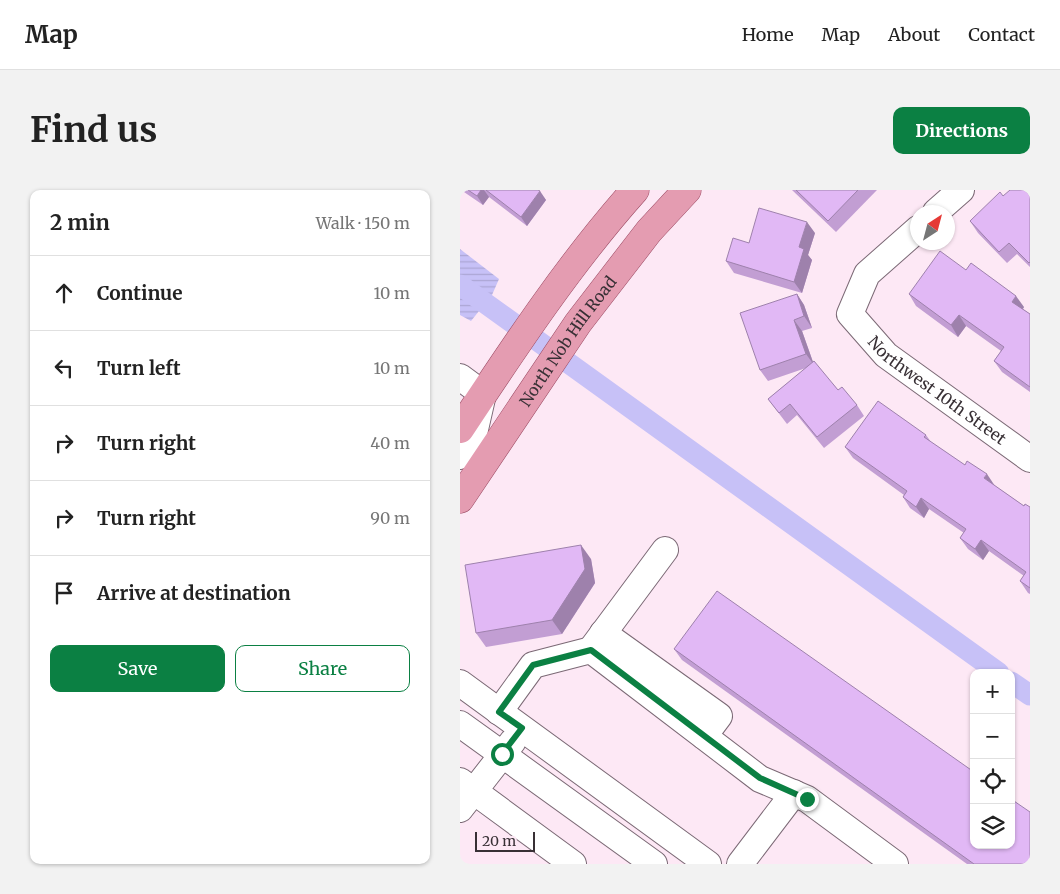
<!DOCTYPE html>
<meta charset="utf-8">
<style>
:root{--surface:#fff;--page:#f2f2f2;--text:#222;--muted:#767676;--line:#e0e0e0;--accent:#0b8043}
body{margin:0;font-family:Merriweather,serif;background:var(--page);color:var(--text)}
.controls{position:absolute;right:15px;bottom:15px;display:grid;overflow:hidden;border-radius:10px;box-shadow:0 1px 4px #0004}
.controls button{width:45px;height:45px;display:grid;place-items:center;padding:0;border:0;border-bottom:1px solid var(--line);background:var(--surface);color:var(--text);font:25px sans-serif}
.compass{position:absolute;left:450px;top:15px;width:45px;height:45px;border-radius:50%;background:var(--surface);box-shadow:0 1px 4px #0004;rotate:36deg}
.scale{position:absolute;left:15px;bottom:12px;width:60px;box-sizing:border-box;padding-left:5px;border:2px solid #383035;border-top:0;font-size:14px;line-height:18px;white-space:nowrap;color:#383035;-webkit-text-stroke:4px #fde8f5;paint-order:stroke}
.stop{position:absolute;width:15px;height:15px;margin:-11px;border:4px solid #0b8043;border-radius:50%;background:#fff}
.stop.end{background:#0b8043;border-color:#fff;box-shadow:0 1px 5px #0008}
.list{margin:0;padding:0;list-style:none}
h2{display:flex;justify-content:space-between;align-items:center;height:65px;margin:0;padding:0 20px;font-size:21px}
h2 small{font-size:16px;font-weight:400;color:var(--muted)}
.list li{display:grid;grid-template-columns:32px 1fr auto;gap:15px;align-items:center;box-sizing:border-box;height:75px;padding:0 20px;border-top:1px solid var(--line)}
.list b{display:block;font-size:19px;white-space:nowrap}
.list em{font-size:16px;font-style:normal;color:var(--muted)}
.actions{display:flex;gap:10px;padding:15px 20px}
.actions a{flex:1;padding:11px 0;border:1px solid var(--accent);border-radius:10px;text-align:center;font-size:18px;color:var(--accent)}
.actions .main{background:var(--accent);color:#fff}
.icon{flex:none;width:28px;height:28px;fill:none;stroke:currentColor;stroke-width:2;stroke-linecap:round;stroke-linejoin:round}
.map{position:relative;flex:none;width:570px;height:674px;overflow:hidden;border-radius:10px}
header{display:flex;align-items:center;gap:30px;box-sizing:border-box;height:70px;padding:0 25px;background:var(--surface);border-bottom:1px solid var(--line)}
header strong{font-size:24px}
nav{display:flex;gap:28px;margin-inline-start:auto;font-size:18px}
.intro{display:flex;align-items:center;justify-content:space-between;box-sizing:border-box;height:120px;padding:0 30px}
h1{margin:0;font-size:35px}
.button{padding:12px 22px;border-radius:10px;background:var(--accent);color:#fff;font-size:18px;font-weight:700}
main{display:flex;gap:30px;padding:0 30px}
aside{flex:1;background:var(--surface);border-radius:10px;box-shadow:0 1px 4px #0004}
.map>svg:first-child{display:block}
</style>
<header>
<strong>Map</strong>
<nav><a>Home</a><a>Map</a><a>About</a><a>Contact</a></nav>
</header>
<div class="intro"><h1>Find us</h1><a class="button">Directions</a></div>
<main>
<aside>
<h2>2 min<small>Walk · 150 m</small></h2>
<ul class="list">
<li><svg class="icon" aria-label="ahead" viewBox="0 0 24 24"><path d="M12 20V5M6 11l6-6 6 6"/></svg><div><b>Continue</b></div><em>10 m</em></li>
<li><svg class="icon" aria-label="left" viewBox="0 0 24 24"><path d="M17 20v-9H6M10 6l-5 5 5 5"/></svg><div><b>Turn left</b></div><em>10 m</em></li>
<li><svg class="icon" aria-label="right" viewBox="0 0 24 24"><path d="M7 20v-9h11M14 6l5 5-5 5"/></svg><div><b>Turn right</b></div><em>40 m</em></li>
<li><svg class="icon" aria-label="right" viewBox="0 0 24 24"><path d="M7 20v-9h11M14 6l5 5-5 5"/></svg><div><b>Turn right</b></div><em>90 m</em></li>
<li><svg class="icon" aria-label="arrive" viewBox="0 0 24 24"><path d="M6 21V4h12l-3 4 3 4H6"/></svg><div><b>Arrive at destination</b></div></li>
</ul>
<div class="actions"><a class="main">Save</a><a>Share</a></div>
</aside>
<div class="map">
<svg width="570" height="674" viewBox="0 0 570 674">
<defs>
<pattern id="water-rules" width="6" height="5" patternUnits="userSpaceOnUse" patternTransform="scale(1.25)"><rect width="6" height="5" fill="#c7c1f7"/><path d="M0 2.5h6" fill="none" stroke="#aca6d4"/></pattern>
</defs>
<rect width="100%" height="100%" fill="#fde8f5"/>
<!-- water -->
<polygon fill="url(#water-rules)" points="0,59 39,89 32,105 11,131 0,125"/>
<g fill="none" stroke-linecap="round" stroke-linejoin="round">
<!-- canal -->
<g stroke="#c7c1f7" stroke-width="21">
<polyline points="0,95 539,483"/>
<polyline points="551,492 570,505"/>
</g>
<defs>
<g id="minor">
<polyline points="476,22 501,0"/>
<path id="s1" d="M458 39 407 84 390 124 426 165 570 269"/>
<polyline points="0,187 23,204 13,248 0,266"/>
<polyline points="143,443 259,526 244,546"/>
<polyline points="133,457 205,360"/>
<polyline points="0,493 248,674"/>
<polyline points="39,522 73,475 131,460 300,589 347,609 435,674"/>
<polyline points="0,534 194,674"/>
<polyline points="0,591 113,674"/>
<polyline points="0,619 53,551"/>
<polyline points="280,674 334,603"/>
</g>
<g id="major">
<path d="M0 239C55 156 109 74 175 0"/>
<path id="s2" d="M0 309 118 133 189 41 227 0"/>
</g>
</defs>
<!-- minor casing -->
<use href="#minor" stroke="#7b6975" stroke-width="28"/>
<!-- major casing -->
<use href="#major" stroke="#9c4b64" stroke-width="29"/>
<!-- minor -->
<use href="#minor" stroke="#fff" stroke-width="26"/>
<!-- major -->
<use href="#major" stroke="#e49cb1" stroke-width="28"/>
</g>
<!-- wall -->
<g fill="#c29ed3">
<polygon points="3,0 78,0 86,10 67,36 29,7 23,15 4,2"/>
<polygon points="332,0 417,0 376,42"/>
<polygon points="570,0 570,77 557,64 547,73 518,43 510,31 543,6"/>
<polygon points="355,43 348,65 352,70 342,103 274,83 266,71 289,53"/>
<polygon points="337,104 344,115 352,138 342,141 353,172 378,200 397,215 404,226 364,258 337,225 327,234 308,209 346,178 308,191 300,180"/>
<polygon points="449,104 564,117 563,119 570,124 570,202 542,182 534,171 541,161 506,136 498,147 456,116"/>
<polygon points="466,245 471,252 564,316 570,317 570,404 568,403 560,391 564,386 529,361 523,370 508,359 500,348 504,343 469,319 464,328 450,318 443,307 444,305 393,268 385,257"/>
<polygon points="131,369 135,393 102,444 26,457 16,443"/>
<polygon points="214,459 570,674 507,674 222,470"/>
</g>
<!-- shaded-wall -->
<g fill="#9e81ac">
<polygon points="21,0 24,0 29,7 23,15 17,6"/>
<polygon points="80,1 86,10 67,36 61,27"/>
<polygon points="347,32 355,43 348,65 352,70 342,103 334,92 339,57"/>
<polygon points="337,104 344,115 352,138 344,126"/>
<polygon points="556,106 564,117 560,123 552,112"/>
<polygon points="499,125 506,136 498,147 491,135"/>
<polygon points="334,130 342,141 354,175 346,164"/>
<polygon points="527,284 535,296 524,288"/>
<polygon points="461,308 469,319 464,328 456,317"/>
<polygon points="521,350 529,361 523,370 515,359"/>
<polygon points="121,355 131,369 135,393 102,444 92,430"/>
</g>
<!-- building -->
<g fill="#e1b8f5" stroke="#9e81ac">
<polygon points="8,0 21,0 17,6"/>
<polygon points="26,0 78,0 80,1 61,27"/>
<polygon points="336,0 398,0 368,31"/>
<polygon points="550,0 570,0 570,72 569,73 549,53 539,62 510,31 540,2 543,6"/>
<polygon points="299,18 347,32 339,57 344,59 334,92 266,71 273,48 289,53"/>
<polygon points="480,61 506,80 511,73 556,106 552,112 570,124 570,197 534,171 544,157 499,125 491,135 449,104"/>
<polygon points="337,104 344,126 334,130 346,164 300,180 280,123"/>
<polygon points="354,171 378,200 382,197 397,215 357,247 330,214 319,223 308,209"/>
<polygon points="418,211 466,245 464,247 505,275 507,271 527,284 524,288 564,316 565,314 570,317 570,398 560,391 566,382 521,350 515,359 500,348 506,339 461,308 456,317 443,307 447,301 385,257"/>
<polygon points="121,355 125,379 92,430 16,443 5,375"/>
<polygon points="257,401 514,582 514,655 551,655 551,609 570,622 570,674 514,674 214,459"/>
</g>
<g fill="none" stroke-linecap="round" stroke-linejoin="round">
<!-- route -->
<polyline stroke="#0b8043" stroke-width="6" points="42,564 62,538 39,522 73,475 131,460 300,588 347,609"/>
</g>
<g text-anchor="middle" stroke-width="5" stroke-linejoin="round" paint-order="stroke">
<!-- street labels -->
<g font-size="16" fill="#383035" stroke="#fde8f5">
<text dy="6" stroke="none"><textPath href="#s2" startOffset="191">North Nob Hill Road</textPath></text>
<text dy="6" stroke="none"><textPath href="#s1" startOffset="228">Northwest 10th Street</textPath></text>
</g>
</g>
</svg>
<div class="controls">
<button>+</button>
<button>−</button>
<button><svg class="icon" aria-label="locate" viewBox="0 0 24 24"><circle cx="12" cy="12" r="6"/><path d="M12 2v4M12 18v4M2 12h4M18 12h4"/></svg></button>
<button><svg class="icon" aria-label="layers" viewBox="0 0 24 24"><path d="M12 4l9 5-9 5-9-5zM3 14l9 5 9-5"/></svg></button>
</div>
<svg class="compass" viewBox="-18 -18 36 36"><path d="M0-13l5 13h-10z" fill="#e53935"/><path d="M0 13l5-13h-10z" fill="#767676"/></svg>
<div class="scale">20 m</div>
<div class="stop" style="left:42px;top:564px"></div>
<div class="stop end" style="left:347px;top:609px"></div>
</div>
</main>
